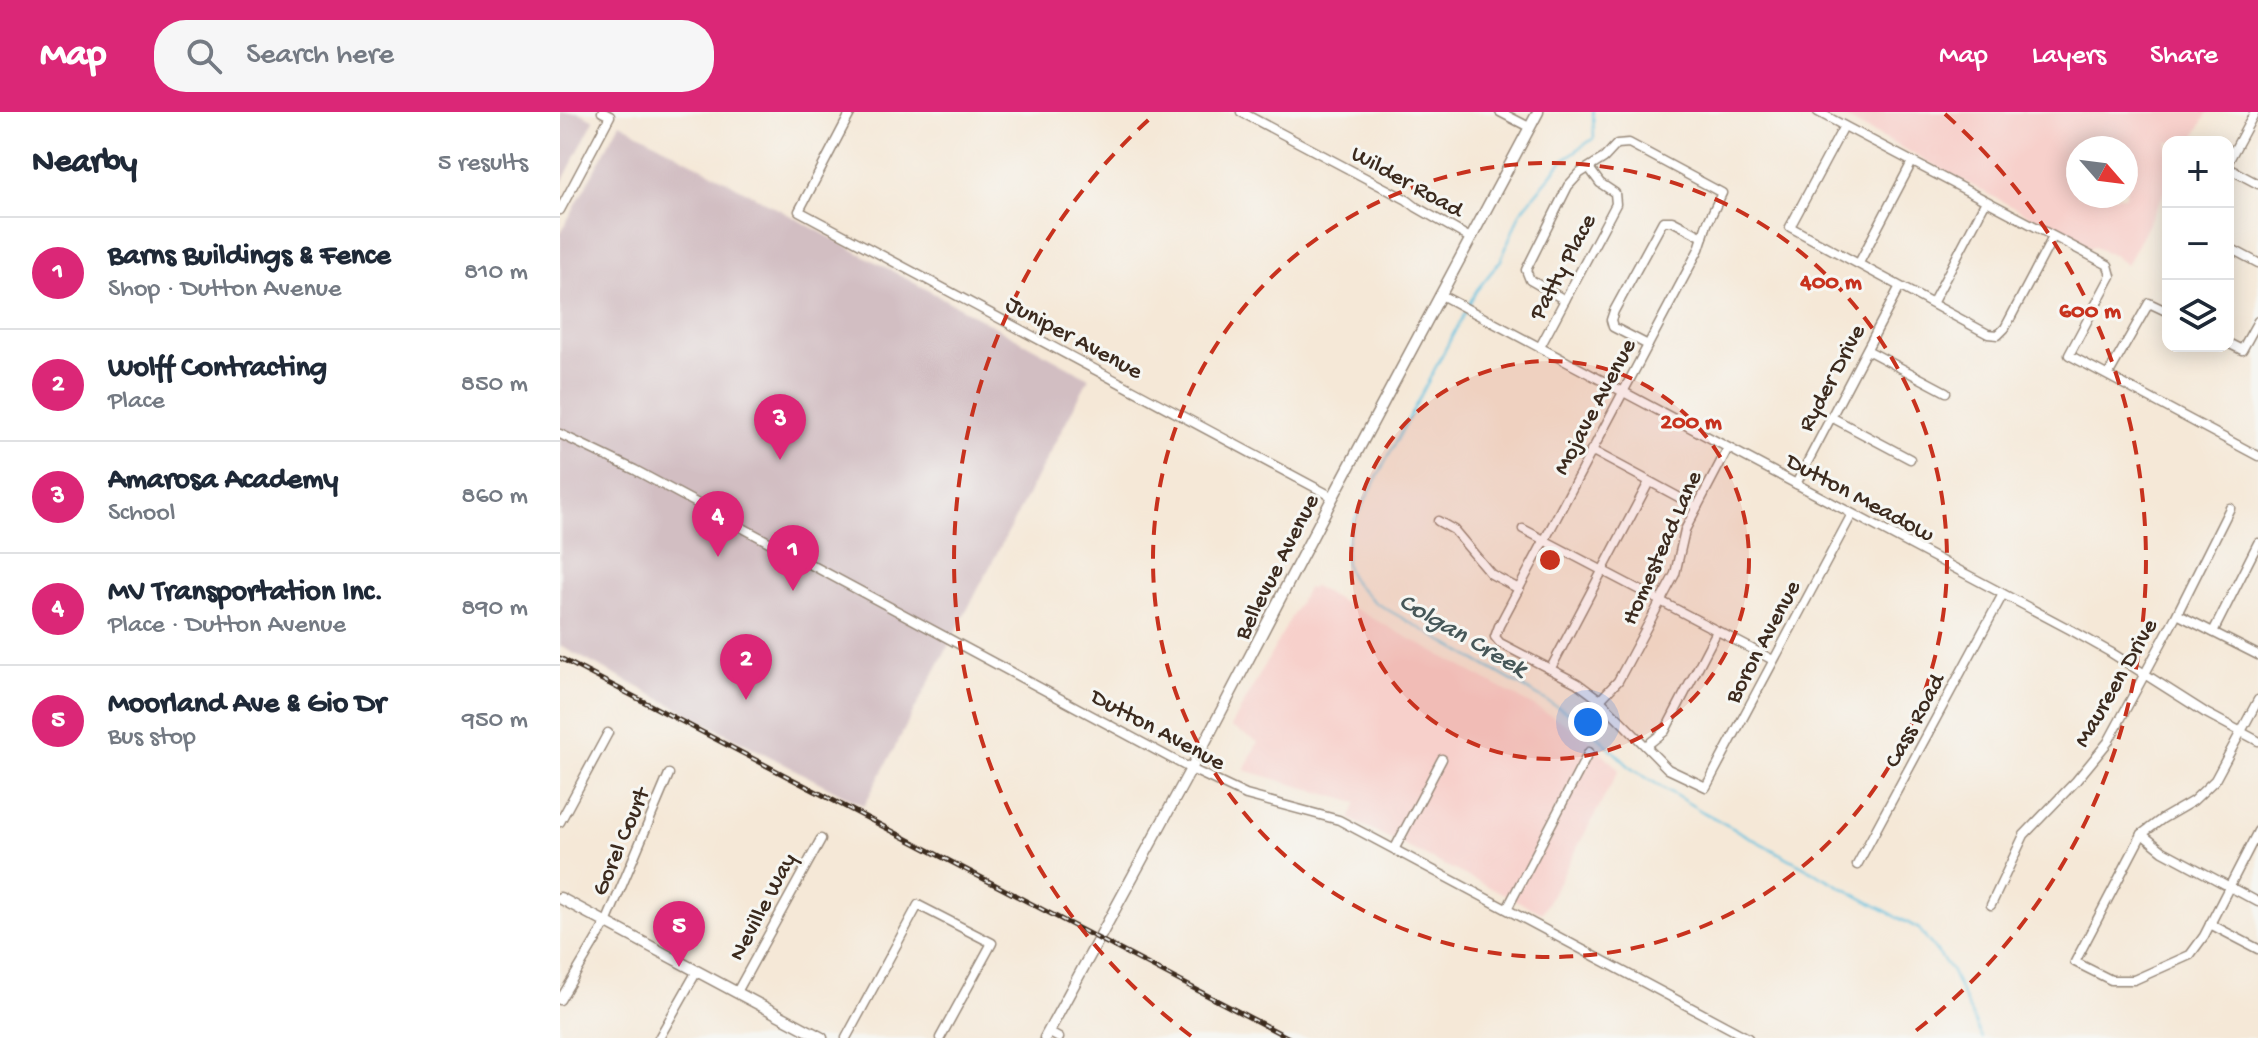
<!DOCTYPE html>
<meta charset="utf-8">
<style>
:root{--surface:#fff;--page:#f6f6f7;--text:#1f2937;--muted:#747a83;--line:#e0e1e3;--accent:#db2777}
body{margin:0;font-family:"Gochi Hand",sans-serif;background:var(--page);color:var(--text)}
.controls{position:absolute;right:24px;top:24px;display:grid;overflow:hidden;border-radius:16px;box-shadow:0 4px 20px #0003}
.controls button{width:72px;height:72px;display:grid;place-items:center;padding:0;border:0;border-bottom:2px solid var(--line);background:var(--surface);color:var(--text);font:40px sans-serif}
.compass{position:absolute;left:1506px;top:24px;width:72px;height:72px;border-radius:50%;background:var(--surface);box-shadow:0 4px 20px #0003;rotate:118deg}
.you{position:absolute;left:1028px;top:610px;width:28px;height:28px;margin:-20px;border:6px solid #fff;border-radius:50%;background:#1a73e8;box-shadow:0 0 0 12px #1a73e833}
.badge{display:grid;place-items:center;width:52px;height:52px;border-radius:50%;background:var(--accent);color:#fff;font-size:26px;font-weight:700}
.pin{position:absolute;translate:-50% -66px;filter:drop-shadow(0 2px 4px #0008)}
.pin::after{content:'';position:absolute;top:42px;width:28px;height:24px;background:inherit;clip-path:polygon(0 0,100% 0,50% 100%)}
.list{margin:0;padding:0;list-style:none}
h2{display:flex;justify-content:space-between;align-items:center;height:104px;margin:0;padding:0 32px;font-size:34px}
h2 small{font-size:26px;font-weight:400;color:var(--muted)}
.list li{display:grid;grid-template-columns:52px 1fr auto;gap:24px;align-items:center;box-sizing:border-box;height:112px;padding:0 32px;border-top:2px solid var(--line)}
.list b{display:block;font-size:30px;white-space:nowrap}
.list p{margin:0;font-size:26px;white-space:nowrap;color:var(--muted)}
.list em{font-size:26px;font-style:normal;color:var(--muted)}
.icon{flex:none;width:44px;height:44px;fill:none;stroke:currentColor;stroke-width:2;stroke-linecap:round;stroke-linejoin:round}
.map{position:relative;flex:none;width:1698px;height:926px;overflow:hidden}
header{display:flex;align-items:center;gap:48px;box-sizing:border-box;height:112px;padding:0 40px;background:var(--accent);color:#fff}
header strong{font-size:38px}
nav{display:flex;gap:44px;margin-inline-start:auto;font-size:28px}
.search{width:560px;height:72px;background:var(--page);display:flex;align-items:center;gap:20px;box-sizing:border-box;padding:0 28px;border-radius:32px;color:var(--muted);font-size:30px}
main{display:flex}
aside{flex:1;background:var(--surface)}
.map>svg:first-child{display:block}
</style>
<header>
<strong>Map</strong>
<div class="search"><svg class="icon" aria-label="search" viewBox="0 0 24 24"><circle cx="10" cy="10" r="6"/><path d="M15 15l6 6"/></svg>Search here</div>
<nav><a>Map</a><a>Layers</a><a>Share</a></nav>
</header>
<main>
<aside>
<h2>Nearby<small>5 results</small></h2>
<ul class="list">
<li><span class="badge">1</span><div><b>Barns Buildings &amp; Fence</b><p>Shop · Dutton Avenue</p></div><em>810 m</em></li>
<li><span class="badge">2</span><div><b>Wolff Contracting</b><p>Place</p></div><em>850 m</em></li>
<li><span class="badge">3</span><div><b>Amarosa Academy</b><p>School</p></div><em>860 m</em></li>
<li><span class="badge">4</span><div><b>MV Transportation Inc.</b><p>Place · Dutton Avenue</p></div><em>890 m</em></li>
<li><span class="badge">5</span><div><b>Moorland Ave &amp; Gio Dr</b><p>Bus stop</p></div><em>950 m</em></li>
</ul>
</aside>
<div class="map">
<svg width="1698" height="926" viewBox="0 0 1698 926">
<rect width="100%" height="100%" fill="#f6f6f2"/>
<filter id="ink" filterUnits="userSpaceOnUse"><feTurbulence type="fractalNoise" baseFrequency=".0125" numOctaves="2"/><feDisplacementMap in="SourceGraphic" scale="16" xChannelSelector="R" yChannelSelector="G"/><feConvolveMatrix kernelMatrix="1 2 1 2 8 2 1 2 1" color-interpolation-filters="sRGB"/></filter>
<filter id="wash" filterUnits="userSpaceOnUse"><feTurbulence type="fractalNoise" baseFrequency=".006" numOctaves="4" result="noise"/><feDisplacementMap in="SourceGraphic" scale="32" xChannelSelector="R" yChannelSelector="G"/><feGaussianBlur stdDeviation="1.8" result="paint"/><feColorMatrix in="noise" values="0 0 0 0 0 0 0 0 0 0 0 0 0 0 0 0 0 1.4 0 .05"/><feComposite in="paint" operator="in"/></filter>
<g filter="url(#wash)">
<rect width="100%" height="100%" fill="#f5e8d7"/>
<!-- built -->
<g fill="#f7d0cb" fill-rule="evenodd">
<path d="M1274 0H1648L1632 30H1608V74L1566 153 1553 143 1532 134 1530 136ZM1566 36V84H1518V36Z"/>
<polygon points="753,474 994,605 1025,623 1059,658 982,801 790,707 797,691 684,658 698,630 671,615 746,478 748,476 751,477"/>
</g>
<!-- industrial -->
<g fill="#d2bec2">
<polygon points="0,0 19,0 34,8 0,74"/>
<polygon points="60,11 529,266 304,694 0,534 0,122"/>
</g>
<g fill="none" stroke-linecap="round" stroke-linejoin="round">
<!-- stream -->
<g stroke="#60bfde" stroke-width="2">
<polyline points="908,194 916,179 941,148 960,101 1003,48 1034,26 1033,0"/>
<path d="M905 200 793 411C779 451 783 464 816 491L1022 609 1072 657 1143 700 1359 817 1391 858 1422 926"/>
</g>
</g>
</g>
<g filter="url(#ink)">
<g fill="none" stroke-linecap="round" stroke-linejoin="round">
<defs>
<g id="minor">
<polyline points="291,0 239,99 773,385"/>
<polyline points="681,0 847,88 856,95 910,126"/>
<polyline points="940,0 969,15"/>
<polyline points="1258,0 1548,153 1551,164 1509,243 1698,344"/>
<polyline points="1284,14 1230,115 1428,222 1438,223 1445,216 1493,125"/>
<polyline points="1668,50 1695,0"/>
<polyline points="1668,56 1698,72"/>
<polyline points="0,98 50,4 42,0"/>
<polyline points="1668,135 1698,151"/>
<polyline points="1299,151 1352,50"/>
<polyline points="881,183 1511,518 1550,540 1646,601 1698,629"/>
<polyline points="1005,188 970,168 966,158 1008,74 1020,61 1044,46 1057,32 1069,31 1162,81 1147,112 1139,137 939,514 935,525 940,531 1017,571 1040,588 1108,657 1146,675 1292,402"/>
<polyline points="1373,190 1426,89"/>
<polyline points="1668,231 1682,238 1698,209"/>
<polyline points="1088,233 1053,215 1051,208 1054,199 1103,109 1112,109 1143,125"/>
<polyline points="980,235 1056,92 1055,81 1040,71 1029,56"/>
<polyline points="1307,238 1386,280"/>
<polyline points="1548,263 1589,191 1608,200"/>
<polyline points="1271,305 1350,347"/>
<polyline points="0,322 75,358 631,657 686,683 779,708 1188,926"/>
<polyline points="1031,338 1137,395"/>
<polyline points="1236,372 1339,176"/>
<polyline points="878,409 894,418 931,462 959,477"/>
<polyline points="963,417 1213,548"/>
<polyline points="1621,504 1698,543"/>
<polyline points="1653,520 1698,431"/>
<polyline points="991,556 1089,370"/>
<polyline points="1040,588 1058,569 1115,462 1125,418 1168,336"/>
<polyline points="1698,588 1655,668 1633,689 1602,707 1582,722 1515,850 1551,868 1574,868 1630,843 1644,824 1698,719"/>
<polyline points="1086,634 1105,619 1157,519"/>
<polyline points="0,710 48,621"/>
<polyline points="1582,722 1603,739 1698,790"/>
<polyline points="835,736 882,647"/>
<polyline points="1297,753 1443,482"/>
<polyline points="1431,793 1464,723 1516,669 1548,630 1615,506 1670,396"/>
<polyline points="947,797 1029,640"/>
<polyline points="1650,812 1698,837"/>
<polyline points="177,880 261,727"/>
<polyline points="0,888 46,811 109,662"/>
<polyline points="488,920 499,926"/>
<polyline points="99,926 137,859"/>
<polyline points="286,926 358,793 432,831 380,926"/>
</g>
<g id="tertiary">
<polyline points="0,786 262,926"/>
<polyline points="485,926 631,657 773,385 978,0"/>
</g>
</defs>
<!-- minor casing -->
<use href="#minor" stroke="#98897a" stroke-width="11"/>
<!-- tertiary casing -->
<use href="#tertiary" stroke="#98897a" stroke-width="13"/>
<!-- minor -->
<use href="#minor" stroke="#fff" stroke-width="8"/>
<!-- tertiary -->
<use href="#tertiary" stroke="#fff" stroke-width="10"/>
<defs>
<polyline id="rail" points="0,546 729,926"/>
</defs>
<!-- rail casing -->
<use href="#rail" stroke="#3b2a1e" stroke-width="5"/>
<!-- rail -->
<use href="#rail" stroke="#f6f6f2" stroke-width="2" stroke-dasharray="6" stroke-linecap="butt"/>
</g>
</g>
<!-- distance rings -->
<circle cx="990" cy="448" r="199" fill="#c8321e" fill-opacity=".12"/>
<g fill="none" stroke="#c8321e" stroke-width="4" stroke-dasharray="14 10">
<circle cx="990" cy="448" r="199"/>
<circle cx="990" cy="448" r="397"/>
<path d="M631 924A596 596 0 0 1 595 2M1385 2A596 596 0 0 1 1349 924"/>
</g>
<g text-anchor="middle" stroke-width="6" stroke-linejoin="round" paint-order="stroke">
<!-- street labels -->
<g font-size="24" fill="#3b2a1e" stroke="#f6f6f2">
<text transform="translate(848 68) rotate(29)" y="8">Wilder Road</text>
<text transform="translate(1001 154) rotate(-62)" y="8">Patty Place</text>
<text transform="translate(515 224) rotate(28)" y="8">Juniper Avenue</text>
<text transform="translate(1270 265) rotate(-62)" y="8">Ryder Drive</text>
<text transform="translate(1033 294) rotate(-62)" y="8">Mojave Avenue</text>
<text transform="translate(1301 384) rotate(28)" y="8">Dutton Meadow</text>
<text transform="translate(1100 435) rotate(-66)" y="8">Homestead Lane</text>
<text transform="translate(715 454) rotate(-63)" y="8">Bellevue Avenue</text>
<text transform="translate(1201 529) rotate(-62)" y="8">Boron Avenue</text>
<text transform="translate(1554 570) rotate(-60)" y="8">Maureen Drive</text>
<text transform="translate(1353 608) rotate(-62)" y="8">Cass Road</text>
<text transform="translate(599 616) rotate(28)" y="8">Dutton Avenue</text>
<text transform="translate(59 729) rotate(-67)" y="8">Gorel Court</text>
<text transform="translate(201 794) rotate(-62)" y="8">Neville Way</text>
</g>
<!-- water labels -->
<g font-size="26" font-style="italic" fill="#465758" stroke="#f6f6f2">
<text transform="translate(904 521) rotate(30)" y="9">Colgan Creek</text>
</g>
</g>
<circle cx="990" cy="448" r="12" fill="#c8321e" stroke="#f6f6f2" stroke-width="4"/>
<g font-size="24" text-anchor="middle" font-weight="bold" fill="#c8321e" stroke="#f6f6f2" stroke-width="6" stroke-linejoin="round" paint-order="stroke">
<text x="1271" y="176">400 m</text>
<text x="1530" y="205">600 m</text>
<text x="1131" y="316">200 m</text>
</g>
</svg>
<div class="controls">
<button>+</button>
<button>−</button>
<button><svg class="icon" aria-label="layers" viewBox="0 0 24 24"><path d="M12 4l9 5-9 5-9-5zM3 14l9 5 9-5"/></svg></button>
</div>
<svg class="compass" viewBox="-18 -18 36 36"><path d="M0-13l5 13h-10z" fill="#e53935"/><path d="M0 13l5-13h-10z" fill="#747a83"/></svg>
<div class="you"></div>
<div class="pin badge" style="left:233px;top:479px">1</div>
<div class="pin badge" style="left:186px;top:588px">2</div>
<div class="pin badge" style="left:220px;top:348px">3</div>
<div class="pin badge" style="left:158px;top:445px">4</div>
<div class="pin badge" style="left:119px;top:855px">5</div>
</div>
</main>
